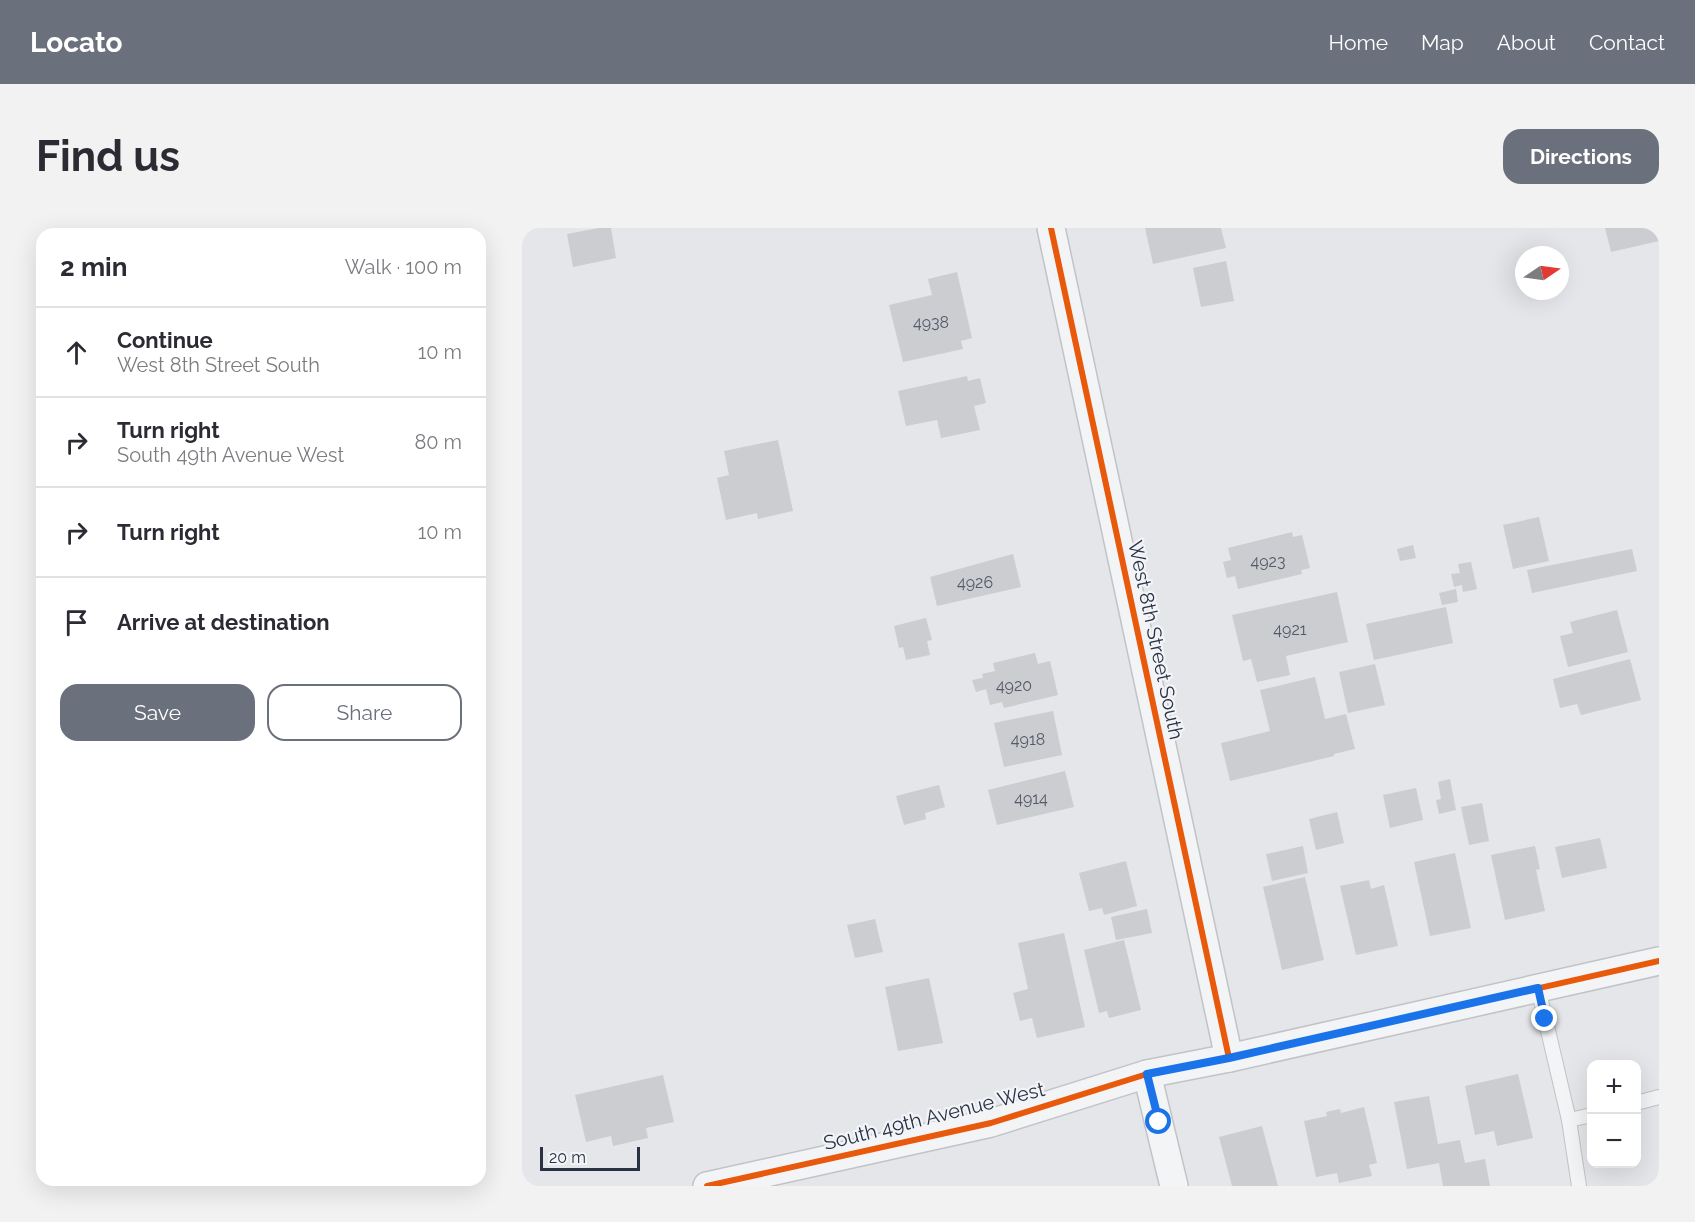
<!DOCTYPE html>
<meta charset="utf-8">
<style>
:root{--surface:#fff;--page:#f2f2f3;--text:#2b2b33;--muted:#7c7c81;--line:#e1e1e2;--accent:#6b707d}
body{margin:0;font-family:Raleway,sans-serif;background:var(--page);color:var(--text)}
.controls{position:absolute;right:18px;bottom:18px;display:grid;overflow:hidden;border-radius:12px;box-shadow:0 6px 24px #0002}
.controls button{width:54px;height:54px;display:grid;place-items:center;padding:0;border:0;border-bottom:2px solid var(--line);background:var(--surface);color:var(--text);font:30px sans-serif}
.compass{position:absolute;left:993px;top:18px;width:54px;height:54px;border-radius:50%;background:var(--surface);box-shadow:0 6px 24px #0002;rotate:77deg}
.scale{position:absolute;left:18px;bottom:15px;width:100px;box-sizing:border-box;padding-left:6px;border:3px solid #2a3143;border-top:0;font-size:16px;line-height:21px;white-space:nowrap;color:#2a3143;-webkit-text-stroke:4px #f2f4f8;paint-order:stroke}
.stop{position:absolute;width:18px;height:18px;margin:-14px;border:4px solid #1a73e8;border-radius:50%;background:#fff}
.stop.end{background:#1a73e8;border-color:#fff;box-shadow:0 2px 6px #0008}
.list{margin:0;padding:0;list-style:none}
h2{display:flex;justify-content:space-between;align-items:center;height:78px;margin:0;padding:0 24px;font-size:26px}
h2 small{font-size:20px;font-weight:400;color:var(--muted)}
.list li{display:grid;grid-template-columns:39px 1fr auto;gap:18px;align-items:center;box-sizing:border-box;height:90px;padding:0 24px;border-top:2px solid var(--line)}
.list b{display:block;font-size:22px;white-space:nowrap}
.list p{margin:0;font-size:20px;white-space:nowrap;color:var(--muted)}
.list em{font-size:20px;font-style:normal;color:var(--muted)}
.actions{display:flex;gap:12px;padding:18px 24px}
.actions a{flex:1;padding:14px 0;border:2px solid var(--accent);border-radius:18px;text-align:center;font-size:21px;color:var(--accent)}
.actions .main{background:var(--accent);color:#fff}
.icon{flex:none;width:33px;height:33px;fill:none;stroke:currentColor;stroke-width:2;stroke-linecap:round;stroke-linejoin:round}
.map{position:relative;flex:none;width:1137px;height:958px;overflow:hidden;border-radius:18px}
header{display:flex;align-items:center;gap:36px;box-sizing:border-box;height:84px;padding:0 30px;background:var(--accent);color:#fff}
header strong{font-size:28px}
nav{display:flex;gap:33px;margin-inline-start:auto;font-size:21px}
.intro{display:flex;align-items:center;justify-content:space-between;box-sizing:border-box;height:144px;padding:0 36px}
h1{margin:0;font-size:42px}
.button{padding:15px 27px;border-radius:18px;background:var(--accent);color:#fff;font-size:21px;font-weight:700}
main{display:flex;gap:36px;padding:0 36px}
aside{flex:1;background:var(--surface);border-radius:18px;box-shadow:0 6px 24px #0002}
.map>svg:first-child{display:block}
</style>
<header>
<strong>Locato</strong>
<nav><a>Home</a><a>Map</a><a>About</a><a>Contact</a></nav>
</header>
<div class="intro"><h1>Find us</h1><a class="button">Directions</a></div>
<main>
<aside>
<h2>2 min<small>Walk · 100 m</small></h2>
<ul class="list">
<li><svg class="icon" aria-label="ahead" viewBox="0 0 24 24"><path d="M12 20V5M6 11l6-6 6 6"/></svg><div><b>Continue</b><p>West 8th Street South</p></div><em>10 m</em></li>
<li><svg class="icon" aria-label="right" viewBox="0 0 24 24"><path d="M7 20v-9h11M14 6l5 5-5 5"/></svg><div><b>Turn right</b><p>South 49th Avenue West</p></div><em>80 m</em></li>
<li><svg class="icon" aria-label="right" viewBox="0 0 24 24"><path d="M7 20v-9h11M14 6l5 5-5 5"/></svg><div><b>Turn right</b></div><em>10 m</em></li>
<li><svg class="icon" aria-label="arrive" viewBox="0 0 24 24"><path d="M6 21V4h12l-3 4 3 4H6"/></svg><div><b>Arrive at destination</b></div></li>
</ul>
<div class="actions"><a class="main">Save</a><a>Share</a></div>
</aside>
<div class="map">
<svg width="1137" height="958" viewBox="0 0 1137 958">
<rect width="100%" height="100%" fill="#e4e6e9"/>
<!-- building -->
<g fill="#cbcdd1">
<polygon points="77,0 89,0 94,30 51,39 45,6"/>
<polygon points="623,0 699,0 704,20 631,36"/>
<polygon points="1083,0 1137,0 1137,13 1089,24"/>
<polygon points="704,33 712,73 679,79 671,40"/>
<polygon points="435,44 450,110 439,113 441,121 381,134 367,77 410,67 406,51"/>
<polygon points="445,148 446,153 458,150 464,175 452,178 458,202 419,210 415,192 384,198 376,163"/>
<polygon points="256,212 271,283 236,291 235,285 204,292 195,250 207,247 202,223"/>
<polygon points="1017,289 1027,333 991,341 981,297"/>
<polygon points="770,304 771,309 780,307 788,340 779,342 780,346 716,361 713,348 705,350 701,334 709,332 706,320"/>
<polygon points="891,317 894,330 878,333 875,321"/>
<polygon points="1110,321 1115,343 1010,365 1005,342"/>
<polygon points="491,326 499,359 415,378 408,349"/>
<polygon points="949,334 955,361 941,364 940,357 932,359 929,346 938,345 936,336"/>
<polygon points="934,361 936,374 920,377 917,365"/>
<polygon points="815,364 826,414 764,428 768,447 735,454 729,431 721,433 710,387"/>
<polygon points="924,379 931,415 852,432 844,396"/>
<polygon points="1095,382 1106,424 1046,439 1038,408 1051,405 1048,394"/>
<polygon points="404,390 410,412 405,413 408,427 384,432 381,419 377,420 372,398"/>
<polygon points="513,425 516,436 528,433 536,467 482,480 480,474 468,477 464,461 454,464 450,452 461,450 460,446 473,443 471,435"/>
<polygon points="1108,431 1119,472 1059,487 1055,476 1038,480 1031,451"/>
<polygon points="853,436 863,477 826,485 817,444"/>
<polygon points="793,449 803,491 824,486 833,521 812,526 812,528 708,553 699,515 748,503 738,462"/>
<polygon points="531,483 540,527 482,539 472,495"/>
<polygon points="543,543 552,579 475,597 466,562"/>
<polygon points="928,551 934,582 917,586 914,572 919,571 916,554"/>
<polygon points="417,557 423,579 403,585 404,591 382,597 374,568"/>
<polygon points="894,560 901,592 868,600 861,567"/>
<polygon points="960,575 967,613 947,617 939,579"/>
<polygon points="815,584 822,615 794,622 787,591"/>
<polygon points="1078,610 1085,640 1040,650 1033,619"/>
<polygon points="781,618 786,645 750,653 744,626"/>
<polygon points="1013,618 1018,641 1014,642 1023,683 983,692 969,627"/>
<polygon points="933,625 949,700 908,708 892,634"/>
<polygon points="604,633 615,678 582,687 580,680 567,683 557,645"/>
<polygon points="783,649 802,732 760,742 741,659"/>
<polygon points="847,652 849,661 862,657 876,718 834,727 818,658"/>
<polygon points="625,681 630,705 594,712 589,689"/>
<polygon points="353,691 361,724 333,730 325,697"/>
<polygon points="542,705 563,799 515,810 510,790 498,793 491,765 506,761 496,715"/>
<polygon points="602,712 619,782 587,790 585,783 577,785 562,722"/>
<polygon points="407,750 421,815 376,823 363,759"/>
<polygon points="996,846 1011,910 975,918 972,903 953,907 943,858"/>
<polygon points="141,847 152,894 124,900 126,910 91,918 89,908 64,914 53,867"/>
<polygon points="907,868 916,916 938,912 943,935 963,931 968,958 921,958 917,935 885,941 872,874"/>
<polygon points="842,879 855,935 847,937 850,948 817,955 815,945 794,949 782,893 805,888 804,884 818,881 819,885"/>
<polygon points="740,898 756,958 710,958 697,909"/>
</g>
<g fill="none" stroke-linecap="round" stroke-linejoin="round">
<defs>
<g id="lane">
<polyline points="1016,760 1047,892 1057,958"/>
<polyline points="1114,875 1137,869"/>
<polyline points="1047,892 1070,887"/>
</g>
<g id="street">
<polyline points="529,0 707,830"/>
<polyline points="625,846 652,958"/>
<polyline points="185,958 469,895 625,846 707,830 1137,733"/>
</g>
</defs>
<!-- lane casing -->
<use href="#lane" stroke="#c1c3c7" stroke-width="16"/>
<!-- street casing -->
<use href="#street" stroke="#c1c3c7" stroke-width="30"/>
<!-- lane -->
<use href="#lane" stroke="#f3f4f6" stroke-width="14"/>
<!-- street -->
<use href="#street" stroke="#f3f4f6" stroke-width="27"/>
<defs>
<g id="cycleway">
<polyline points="529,0 707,830"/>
<polyline points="185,958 469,895 625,846 707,830 1137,733"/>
</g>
</defs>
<!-- cycleway casing -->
<use href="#cycleway" stroke="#f2f4f8" stroke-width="10"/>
<!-- cycleway -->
<use href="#cycleway" stroke="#e8590c" stroke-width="6"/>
</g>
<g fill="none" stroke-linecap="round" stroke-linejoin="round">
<!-- route -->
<polyline stroke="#1a73e8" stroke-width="8" points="637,894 625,846 707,830 1016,760 1023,791"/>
</g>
<g text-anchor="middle" stroke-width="4.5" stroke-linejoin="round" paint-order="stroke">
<!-- number labels -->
<g font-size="16" fill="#545a68">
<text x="409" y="100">4938</text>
<text x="746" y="339">4923</text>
<text x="453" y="360">4926</text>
<text x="768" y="407">4921</text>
<text x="492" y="463">4920</text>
<text x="506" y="517">4918</text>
<text x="509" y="576">4914</text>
</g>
<!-- street labels -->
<g font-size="20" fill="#2a3143" stroke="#f2f4f8">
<text transform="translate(634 412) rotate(78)" y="7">West 8th Street South</text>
<text transform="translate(412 888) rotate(-14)" y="7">South 49th Avenue West</text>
</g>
</g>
</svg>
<div class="controls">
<button>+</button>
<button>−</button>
</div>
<svg class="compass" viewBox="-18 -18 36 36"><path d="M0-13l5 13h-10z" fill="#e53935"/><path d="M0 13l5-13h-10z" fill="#7c7c81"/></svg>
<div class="scale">20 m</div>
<div class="stop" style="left:637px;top:894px"></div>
<div class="stop end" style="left:1023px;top:791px"></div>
</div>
</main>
